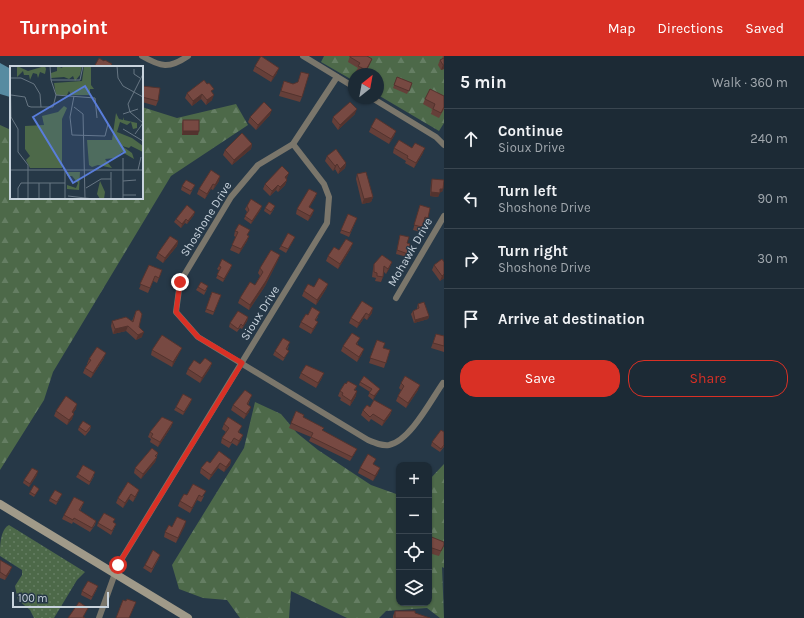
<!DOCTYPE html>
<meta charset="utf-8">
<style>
:root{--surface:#1c2a35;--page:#25323d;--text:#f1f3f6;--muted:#a0a7ad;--line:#3a4650;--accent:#d93025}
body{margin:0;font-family:Karla,sans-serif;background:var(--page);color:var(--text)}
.controls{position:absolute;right:12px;bottom:12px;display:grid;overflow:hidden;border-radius:8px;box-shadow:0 1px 3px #0004}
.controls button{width:36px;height:36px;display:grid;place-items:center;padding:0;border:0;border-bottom:1px solid var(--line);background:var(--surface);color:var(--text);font:20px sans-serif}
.compass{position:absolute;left:348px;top:12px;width:36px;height:36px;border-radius:50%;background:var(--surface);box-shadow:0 1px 3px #0004;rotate:31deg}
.scale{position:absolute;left:12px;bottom:10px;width:97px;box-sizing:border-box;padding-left:4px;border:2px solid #c8d3dd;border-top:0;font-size:11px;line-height:14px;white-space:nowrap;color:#c8d3dd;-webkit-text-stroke:3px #263847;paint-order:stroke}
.stop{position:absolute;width:12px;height:12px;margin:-9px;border:3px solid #d93025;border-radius:50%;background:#fff}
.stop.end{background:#d93025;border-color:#fff;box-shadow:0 1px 4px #0008}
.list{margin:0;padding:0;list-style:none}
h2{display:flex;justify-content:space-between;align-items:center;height:52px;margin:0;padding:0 16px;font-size:17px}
h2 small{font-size:13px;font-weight:400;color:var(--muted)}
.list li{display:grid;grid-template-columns:26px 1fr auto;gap:12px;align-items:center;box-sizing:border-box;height:60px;padding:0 16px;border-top:1px solid var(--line)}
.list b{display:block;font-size:15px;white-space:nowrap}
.list p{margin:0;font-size:13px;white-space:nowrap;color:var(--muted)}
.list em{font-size:13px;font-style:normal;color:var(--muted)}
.actions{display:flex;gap:8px;padding:12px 16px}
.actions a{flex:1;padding:9px 0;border:1px solid var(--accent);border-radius:16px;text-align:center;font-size:14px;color:var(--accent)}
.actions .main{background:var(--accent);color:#fff}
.icon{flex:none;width:22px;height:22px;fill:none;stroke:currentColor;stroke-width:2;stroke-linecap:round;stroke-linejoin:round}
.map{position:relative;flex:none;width:444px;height:562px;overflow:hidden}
header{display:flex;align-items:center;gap:24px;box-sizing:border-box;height:56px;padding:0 20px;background:var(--accent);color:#fff}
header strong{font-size:19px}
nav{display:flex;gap:22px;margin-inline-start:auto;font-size:14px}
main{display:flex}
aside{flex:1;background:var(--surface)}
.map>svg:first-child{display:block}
</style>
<header>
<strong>Turnpoint</strong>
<nav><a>Map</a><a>Directions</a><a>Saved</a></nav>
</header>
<main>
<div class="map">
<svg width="444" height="562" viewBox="0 0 444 562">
<defs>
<pattern id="grass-dots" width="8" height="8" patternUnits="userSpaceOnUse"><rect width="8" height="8" fill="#4d6949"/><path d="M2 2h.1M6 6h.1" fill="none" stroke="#657e63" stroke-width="1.8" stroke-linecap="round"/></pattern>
<pattern id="forest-firs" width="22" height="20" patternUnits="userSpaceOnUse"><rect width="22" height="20" fill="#4d6949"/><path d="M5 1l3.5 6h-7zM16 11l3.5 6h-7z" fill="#657e63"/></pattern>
</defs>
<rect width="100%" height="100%" fill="#263847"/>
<!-- grass -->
<path fill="url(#grass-dots)" d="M9 469 85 516 77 524 54 562H34L30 554 18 544 15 530 22 519V514L0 500C0 490 0 474 9 469Z"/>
<!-- forest -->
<g fill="url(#forest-firs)">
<polygon points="324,0 444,0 444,67 439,75 378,39 378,18 354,18 354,25 321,6"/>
<polygon points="236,48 248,69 171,120 53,316 44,344 0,414 0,69 11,74 11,142 142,142 142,51 177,62"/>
<polygon points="255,346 281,358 297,377 318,394 371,429 399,439 399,547 429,547 429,424 444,408 444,512 442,511 444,562 440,562 427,552 386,555 379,562 347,562 291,535 289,562 240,562 227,544 203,542 179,533 172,509 244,392"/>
</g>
<!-- water -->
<polygon fill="#578ba1" points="0,7 11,13 10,41 0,38"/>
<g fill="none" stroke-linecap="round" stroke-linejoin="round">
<!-- street -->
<g stroke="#7a766b" stroke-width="6">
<path d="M142 0C161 11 169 13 188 0"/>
<polyline points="303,0 354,31"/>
<path d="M337 21 293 88 258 109 231 141 180 226 176 256 198 281 368 384C375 387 382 390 389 389 410 385 431 344 443 327"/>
<polyline points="372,42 436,81 444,89"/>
<polyline points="396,242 444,160"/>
<polyline points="99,562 118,509 327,167 329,141 324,128 293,88"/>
</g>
<!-- secondary -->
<polyline stroke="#a09a89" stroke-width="8" points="0,448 188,562"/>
</g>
<!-- wall -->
<g fill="#663f39">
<polygon points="350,0 372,3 365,18 362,18 356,15 358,12 348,6"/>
<polygon points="443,0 444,0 444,13 441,14 438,9 440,4 442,3"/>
<polygon points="255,10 277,17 271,26 253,15"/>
<polygon points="397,21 412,27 407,38 393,32"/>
<polygon points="284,25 302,41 300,46 279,40"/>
<polygon points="142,30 158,45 156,50 142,46"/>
<polygon points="187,37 212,37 212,44 206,49 201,43 192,50 185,42"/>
<polygon points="444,40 444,53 439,62 431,58 432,53 423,48 425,43"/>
<polygon points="355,58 338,74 332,66 333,61"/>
<polygon points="270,59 256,74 248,66 250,61"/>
<polygon points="183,64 198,79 182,79 182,67"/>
<polygon points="371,71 396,75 394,80 389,88 369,76"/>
<polygon points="252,88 251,93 232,109 223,99 225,94"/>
<polygon points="394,92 412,92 423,97 414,112 405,107 406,105 393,97"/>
<polygon points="327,100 346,107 345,112 338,118 335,113 333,115 325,105"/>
<polygon points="357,118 373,141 371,146 362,148 356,123"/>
<polygon points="287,122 286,123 287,124 285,129 278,136 276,134 270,140 263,133 265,128"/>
<polygon points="432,123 443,133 442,136 440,136 438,141 430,140 431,126"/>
<polygon points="219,125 213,134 211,133 205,143 197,138 199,133"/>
<polygon points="195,129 190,139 181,134 182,130"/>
<polygon points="317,137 315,142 309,151 314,154 312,159 308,165 296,158 297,153"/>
<polygon points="420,149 428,162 427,167 424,166 421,176 413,174"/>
<polygon points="247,150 261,153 251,168 244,163 247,156 245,153"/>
<polygon points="265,152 274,153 270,159 264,155"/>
<polygon points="348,158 357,162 349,181 340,177"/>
<polygon points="194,159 187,168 185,167 181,172 174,166 176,163"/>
<polygon points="235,175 249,180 247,185 239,198 230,194 236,181 234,180"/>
<polygon points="400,179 407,187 408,198 407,201 396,198"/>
<polygon points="295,181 286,197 279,193 281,190"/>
<polygon points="178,185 177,190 163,207 156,202 158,197"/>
<polygon points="351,192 338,213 326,205 328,200 339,194"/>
<polygon points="278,204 265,230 249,254 238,247 240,242 255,229 260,220 258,217 260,212"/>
<polygon points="374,208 390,211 386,218 384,216 383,221 381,226 375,225 376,222 372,221 373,213"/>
<polygon points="149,209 162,214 157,227 153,225 148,237 139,233"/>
<polygon points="434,209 444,222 440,225 432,214"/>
<polygon points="219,210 231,212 223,226 216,222 220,215 217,213"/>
<polygon points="328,228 326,233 316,249 302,240 304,235 314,231"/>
<polygon points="198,231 207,233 204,239 196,234"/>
<polygon points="212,236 221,239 213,259 205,256"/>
<polygon points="362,245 372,257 367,264 364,262 357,272 349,267 351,262"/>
<polygon points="418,248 429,260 428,263 414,267 411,258 413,255 417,253 417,252"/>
<polygon points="136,255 142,281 136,284 126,275 113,278 111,270 112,265 132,265"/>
<polygon points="308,259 318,261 316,264 316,270 311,278 299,271 301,266"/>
<polygon points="248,261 247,265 242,273 240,272 237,276 229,271 230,267"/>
<polygon points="436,278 444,280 444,296 431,292"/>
<polygon points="377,284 383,292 390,294 384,312 369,307"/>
<polygon points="358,287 357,289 362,298 357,306 341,295 343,290"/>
<polygon points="289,290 287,294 287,298 283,305 273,299 275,295"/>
<polygon points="152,294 180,296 172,311 151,299"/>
<polygon points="104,302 91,322 83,317 85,312 88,308 87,308 89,303"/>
<polygon points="212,307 210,312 200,327 186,318 188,313 200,308"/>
<polygon points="301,317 322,322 316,332 299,322"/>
<polygon points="360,326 378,336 373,344 368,340 370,336 359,329"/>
<polygon points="401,327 418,334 406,352 396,345 398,340 401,334 399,332"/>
<polygon points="346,328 357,330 355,334 356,340 350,350 340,344 341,342 338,340 340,335"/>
<polygon points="250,344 248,349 249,356 244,363 231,354 233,349"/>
<polygon points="191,346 183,359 174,354 176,351"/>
<polygon points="370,351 392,354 390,359 382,370 371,363 369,366 361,359 363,354"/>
<polygon points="76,353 73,357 72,363 67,369 54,360 56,355"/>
<polygon points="173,366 171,371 158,391 150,386 151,383 148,381 150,376"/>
<polygon points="291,367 323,375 355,397 350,405 309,385 311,381 289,372"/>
<polygon points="224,368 240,375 238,377 243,379 241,384 237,390 232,387 229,392 221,387 222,382 226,376 222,373"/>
<polygon points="91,370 90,374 85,380 78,374 79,371"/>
<polygon points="444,376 444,391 440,396 431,390 432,386"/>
<polygon points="158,397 155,406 141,423 134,417 135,412"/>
<polygon points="231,404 230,409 224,416 218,412 209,424 200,417 201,412 210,407"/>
<polygon points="374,409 378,417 373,425 358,417 360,412"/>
<polygon points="78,418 94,420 89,429 76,421"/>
<polygon points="37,419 29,431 23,427 24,424"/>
<polygon points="128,426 137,439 133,446 129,443 123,452 116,447 118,442"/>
<polygon points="39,433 34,441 29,438 30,436"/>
<polygon points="187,439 204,440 201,446 197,444 190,457 178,450 180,445"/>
<polygon points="50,442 60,442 56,449 49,445"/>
<polygon points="84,446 80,455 96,465 95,469 90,476 73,466 72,468 62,463 64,459"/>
<polygon points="186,465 176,487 164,481 165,476 172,471"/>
<polygon points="98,467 113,467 116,468 111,479 97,470"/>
<polygon points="429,480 444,489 439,500 429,497"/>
<polygon points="159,502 151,517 143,512 145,509"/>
<polygon points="0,504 10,516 5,524 0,522"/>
<polygon points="97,533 91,544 81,539 82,535"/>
<polygon points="395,555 415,557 430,562 393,562 393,560"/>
</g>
<!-- shaded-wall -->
<g fill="#53332e">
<polygon points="372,3 370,8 365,18 366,14"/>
<polygon points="443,9 444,9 444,13 441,14"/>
<polygon points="279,12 277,17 271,26 273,21"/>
<polygon points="202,38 201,43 192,50 193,45"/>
<polygon points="214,39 212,44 206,49 207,44"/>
<polygon points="357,53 355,58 338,74 340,69"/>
<polygon points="272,54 270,59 256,74 258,69"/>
<polygon points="183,75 199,75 198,79 182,79"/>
<polygon points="396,75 394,80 389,88 391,83"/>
<polygon points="252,88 251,93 232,109 234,104"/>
<polygon points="425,92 423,97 414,112 416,107"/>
<polygon points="346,107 345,112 338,118 340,113"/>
<polygon points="337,108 335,113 333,115 335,110"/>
<polygon points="289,117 287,122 283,126 285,121"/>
<polygon points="220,120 219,125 213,134 215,129"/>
<polygon points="287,124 285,129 278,136 280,131"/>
<polygon points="213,128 211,133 205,143 207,138"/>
<polygon points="278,129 276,134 270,140 272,135"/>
<polygon points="440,133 443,133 442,136 439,136"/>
<polygon points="431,136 440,137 438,141 430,140"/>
<polygon points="317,137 315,142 307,156 309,151"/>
<polygon points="373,141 371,146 362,148 364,143"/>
<polygon points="262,150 261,153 251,168 252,165"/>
<polygon points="314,154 312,159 308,165 310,160"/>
<polygon points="195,156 194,159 187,168 188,165"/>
<polygon points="186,163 185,167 181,172 182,168"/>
<polygon points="249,180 247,185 239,198 241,193"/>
<polygon points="178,185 177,190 163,207 165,202"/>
<polygon points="353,187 351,192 338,213 340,208"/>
<polygon points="280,199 278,204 265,230 249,254 250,249"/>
<polygon points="392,206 390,211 386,218 388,213"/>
<polygon points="232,209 231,212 223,226 224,223"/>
<polygon points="444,218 444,222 440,225 442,220"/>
<polygon points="328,228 326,233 316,249 317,244"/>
<polygon points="373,252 372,257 367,264 369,259"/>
<polygon points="366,257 364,262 357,272 359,267"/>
<polygon points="429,260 428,263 414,267 415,264"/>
<polygon points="248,261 247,265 242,273 243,270"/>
<polygon points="318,266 316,270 311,278 313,273"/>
<polygon points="128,270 126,275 113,278 115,273"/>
<polygon points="144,276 142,281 136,284 138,279"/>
<polygon points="182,292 180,296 172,311 173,306"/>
<polygon points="364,293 362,298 357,306 359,301"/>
<polygon points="106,297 104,302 91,322 93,317"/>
<polygon points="212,307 210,312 200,327 202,322"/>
<polygon points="324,317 322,322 316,332 318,327"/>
<polygon points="420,329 418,334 406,352 408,347"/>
<polygon points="380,333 378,336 373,344 374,340"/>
<polygon points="357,335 356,340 350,350 351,345"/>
<polygon points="192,343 191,346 183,359 184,356"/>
<polygon points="77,348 76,353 70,361 72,356"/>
<polygon points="251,351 249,356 244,363 246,358"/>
<polygon points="392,354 390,359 382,370 384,365"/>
<polygon points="74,358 72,363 67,369 69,364"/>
<polygon points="173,366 171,371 158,391 160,386"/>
<polygon points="243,379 241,384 237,390 239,385"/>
<polygon points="357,393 355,397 350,405 352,401"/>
<polygon points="157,401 155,406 141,423 143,418"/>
<polygon points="231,404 230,409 224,416 226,411"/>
<polygon points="220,407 218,412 209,424 211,419"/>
<polygon points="380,412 378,417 373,425 375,420"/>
<polygon points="38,415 37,419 29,431 30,428"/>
<polygon points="139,434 137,439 133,446 135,441"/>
<polygon points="131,438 129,443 123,452 125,447"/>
<polygon points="199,439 197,444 190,457 192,452"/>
<polygon points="186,465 185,470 176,487 178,482"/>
<polygon points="12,511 10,516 5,524 6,520"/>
</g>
<!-- building -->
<g fill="#774942" stroke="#53332e">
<polygon points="261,0 279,12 273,21 255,10"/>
<polygon points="350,0 367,0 372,3 366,14 358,10 360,7 350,1"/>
<polygon points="99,2 104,5 105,4 112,8 111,9 114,11 94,11"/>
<polygon points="444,2 444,9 443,9 440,4"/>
<polygon points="301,16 309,18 302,41 281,35 284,25 293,28 298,26"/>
<polygon points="397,21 412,27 409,35 394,29"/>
<polygon points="204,24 207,28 209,27 214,33 211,35 214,39 207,44 202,38 193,45 187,37"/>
<polygon points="142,30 160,32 158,45 142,41"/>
<polygon points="430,33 444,40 444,51 441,57 433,53 435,48 425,43"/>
<polygon points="264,46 272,54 258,69 250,61"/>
<polygon points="350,46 357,53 340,69 333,61"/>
<polygon points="376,62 396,75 391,83 371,71"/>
<rect x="183" y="64" width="16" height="11"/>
<polygon points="242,77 252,88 234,104 225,94"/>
<polygon points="399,84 412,92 415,87 425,92 416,107 407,102 408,100 394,92"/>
<polygon points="336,93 346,107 340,113 337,108 335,110 327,100"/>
<polygon points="282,110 289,117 285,121 287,124 280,131 278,129 272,135 265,128"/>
<polygon points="211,114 220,120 215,129 213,128 207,138 199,133"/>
<polygon points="366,116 373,141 364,143 357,118"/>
<polygon points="432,123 444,124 443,133 440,133 440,137 431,136"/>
<polygon points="186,124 195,129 191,135 182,130"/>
<polygon points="309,133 317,137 309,151 314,154 310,160 297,153"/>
<polygon points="251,143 262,150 252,165 245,160 249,154 247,150"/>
<polygon points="269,146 275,150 271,156 265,152"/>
<polygon points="187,149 195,156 188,165 186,163 182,168 176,163"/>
<polygon points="420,149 430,152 428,162 425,161 422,171 414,169"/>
<polygon points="348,158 357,162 350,177 341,174"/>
<polygon points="239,168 250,174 247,179 249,180 241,193 232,189 238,176 235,175"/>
<polygon points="288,177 295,181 288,193 281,190"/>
<polygon points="400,179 409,181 407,187 410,188 408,198 397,194"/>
<polygon points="170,180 178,185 165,202 158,197"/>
<polygon points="346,183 353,187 340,208 328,200 334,191 339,194"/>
<polygon points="271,194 280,199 266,225 250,249 240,242 250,226 255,229 263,216 260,212"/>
<polygon points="382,199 392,206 388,213 384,210 383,221 377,220 377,217 374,216 374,208"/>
<polygon points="222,203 232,209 224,223 217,219 221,211 219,210"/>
<polygon points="442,203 444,206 444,218 442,220 434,209"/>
<polygon points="149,209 162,214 159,222 155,220 150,232 140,228"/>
<polygon points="319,222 328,228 317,244 304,235 308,228 314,231"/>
<polygon points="201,226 208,230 205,235 198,231"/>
<polygon points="212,236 221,239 214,256 206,253"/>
<polygon points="362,245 373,252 369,259 366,257 359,267 351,262"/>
<polygon points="424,246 429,260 415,264 413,255 419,252 418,248"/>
<polygon points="312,251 320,256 315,264 318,266 313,273 301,266 306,258 308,259"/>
<polygon points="139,254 142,258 139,271 144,276 138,279 128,270 115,273 112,265 126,261 133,266 136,255"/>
<polygon points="238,255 248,261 243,270 241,268 238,273 230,267"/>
<polygon points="352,277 360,282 356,288 364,293 359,301 343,290"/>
<polygon points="436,278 444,280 444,290 433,287"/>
<polygon points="162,279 182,292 173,306 152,294"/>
<polygon points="283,282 290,286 286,293 289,295 284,302 275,295"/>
<polygon points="377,284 385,287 383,292 390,294 386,307 370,302"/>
<polygon points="97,291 106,297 93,317 85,312 91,304 89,303"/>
<polygon points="205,302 212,307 202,322 188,313 194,304 200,308"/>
<polygon points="306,309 324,317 318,327 301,317"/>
<polygon points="364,320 380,333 374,340 369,337 372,333 360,326"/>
<polygon points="405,320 420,329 408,347 398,340 404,330 401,327"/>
<polygon points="348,325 357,330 354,334 357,335 351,345 342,339 343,337 340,335 345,327 346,328"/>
<polygon points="245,334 252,339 247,348 251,351 246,358 233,349"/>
<polygon points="183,338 192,343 184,356 176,351"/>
<polygon points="66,340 77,348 72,356 74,358 69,364 56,355"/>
<polygon points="374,344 392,354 384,365 373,358 370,361 363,354 367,349 370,351"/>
<polygon points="296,355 304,359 303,361 324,372 322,374 357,393 352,401 311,381 313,377 291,367"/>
<polygon points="162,361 173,366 160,386 151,381 153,378 150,376"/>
<polygon points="228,361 242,370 238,376 243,379 239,385 234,382 231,387 222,382 229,372 224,368"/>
<polygon points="83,365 91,370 86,376 79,371"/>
<polygon points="441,374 444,376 444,389 441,393 432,386"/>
<polygon points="152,392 158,397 155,400 157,401 143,418 135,412"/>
<polygon points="219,395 231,404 226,411 220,407 211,419 201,412 207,405 210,407"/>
<polygon points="368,398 376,403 373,408 380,412 375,420 360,412"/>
<polygon points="83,409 95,416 90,426 78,418"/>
<polygon points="32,412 38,415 30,428 24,424"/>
<polygon points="128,426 139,434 135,441 131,438 125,447 118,442"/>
<polygon points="193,428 206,435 202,441 199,439 192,452 180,445 184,438 187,439"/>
<polygon points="34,429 39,433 35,439 30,436"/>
<polygon points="55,434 62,438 57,446 50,442"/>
<polygon points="74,441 84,446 79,454 96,465 92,472 74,462 73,464 64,459"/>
<polygon points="104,457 115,463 113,466 116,468 112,475 98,467"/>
<polygon points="177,461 186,465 178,482 165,476 169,469 172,471"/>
<polygon points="429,480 444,486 444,489 441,495 429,491"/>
<polygon points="153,494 160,499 152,513 145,509"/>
<polygon points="0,504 12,511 6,520 0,516"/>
<polygon points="88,525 98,530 92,541 82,535"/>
<polygon points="127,543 136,546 129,562 116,562 123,544 126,545"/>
<polygon points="79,546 88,552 83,561 85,562 68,562"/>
<polygon points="395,555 415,555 415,557 430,562 395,562"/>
</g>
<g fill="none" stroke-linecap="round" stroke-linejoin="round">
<!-- route -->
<polyline stroke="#d93025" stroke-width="5" points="118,509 242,307 198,281 176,256 180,226"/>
</g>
<g text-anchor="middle" stroke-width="3" stroke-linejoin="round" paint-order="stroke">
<!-- street labels -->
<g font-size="12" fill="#c8d3dd" stroke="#263847">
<text transform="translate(206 163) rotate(-58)" y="4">Shoshone Drive</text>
<text transform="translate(410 196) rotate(-60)" y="4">Mohawk Drive</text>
<text transform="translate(260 257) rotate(-58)" y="4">Sioux Drive</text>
</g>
</g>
<!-- overview -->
<g transform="translate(10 10)">
<rect width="133" height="133" fill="#263847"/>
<path d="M57 106H70L69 124 57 123V119L66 122 68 117 62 110H57Z" fill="#4d6949"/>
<path d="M7 0 18 5 35 0 36 3 35 8 30 6 28 12 27 8 23 7 20 14 19 9H14L13 5 7 11ZM47 0 52 2 53 0H72L70 9 65 15 63 10 59 13 54 11 41 12V7L47 5ZM74 0H81V19L84 23H80V29H61L59 25 57 29H46L44 17 72 15ZM54 40 57 42 52 53V102H20L16 94 20 90 15 83V60L34 59 32 50 48 46ZM106 47 109 53 113 54 114 51V54L127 57V62L123 63 121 56 117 59 110 56 107 66 122 72 133 80V86L121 80 119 82 112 80 122 87 124 93 112 86 105 92 95 93 102 102 88 99 82 101 79 99 77 74H102ZM90 115 95 126 94 133H90L87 128Z" fill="#4d6949"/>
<path fill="none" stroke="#677683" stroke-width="1" d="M0 0 1 51 8 63V86L18 99V133M107 0 108 12 113 20 133 31M124 3V8L130 12M133 8 118 38 120 46 133 57M0 12H11L24 18 30 28 31 41M41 14H70L73 0M1 29 15 31 18 40 21 41H43L46 29 41 14 40 0M46 29 85 32 87 52M64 30 60 51 62 69 95 70 98 58M64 41 73 48 75 133M113 48 128 43M113 63 133 75M125 68 133 57M113 92V133M0 104H133M55 104V133M128 104 131 91M113 115 126 114M76 122 91 113H101M113 129H126M58 130 84 133M8 133V122L11 117H55M29 133V117M40 133V117M101 133V106"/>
<path fill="#597dda" fill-opacity="0.15" stroke="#597dda" stroke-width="2" d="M75 20 115 86 63 117 23 51Z"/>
<rect width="133" height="133" fill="none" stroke="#c8d3dd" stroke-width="2"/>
</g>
</svg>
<div class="controls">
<button>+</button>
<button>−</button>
<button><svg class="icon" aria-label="locate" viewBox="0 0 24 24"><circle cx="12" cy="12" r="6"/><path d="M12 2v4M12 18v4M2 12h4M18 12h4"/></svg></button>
<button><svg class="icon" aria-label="layers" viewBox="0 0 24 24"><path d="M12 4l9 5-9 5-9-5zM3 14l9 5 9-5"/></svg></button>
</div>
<svg class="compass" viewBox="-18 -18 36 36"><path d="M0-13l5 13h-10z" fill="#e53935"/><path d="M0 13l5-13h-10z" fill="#a0a7ad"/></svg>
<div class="scale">100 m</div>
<div class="stop" style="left:118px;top:509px"></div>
<div class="stop end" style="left:180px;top:226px"></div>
</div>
<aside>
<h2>5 min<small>Walk · 360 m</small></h2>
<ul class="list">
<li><svg class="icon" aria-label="ahead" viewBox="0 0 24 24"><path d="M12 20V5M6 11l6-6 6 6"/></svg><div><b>Continue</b><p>Sioux Drive</p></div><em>240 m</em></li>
<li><svg class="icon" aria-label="left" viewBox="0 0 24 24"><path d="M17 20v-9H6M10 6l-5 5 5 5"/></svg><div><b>Turn left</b><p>Shoshone Drive</p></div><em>90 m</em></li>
<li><svg class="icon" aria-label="right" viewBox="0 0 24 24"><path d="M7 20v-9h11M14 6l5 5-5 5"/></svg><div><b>Turn right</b><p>Shoshone Drive</p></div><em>30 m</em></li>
<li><svg class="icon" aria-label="arrive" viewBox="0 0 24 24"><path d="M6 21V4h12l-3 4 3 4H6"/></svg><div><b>Arrive at destination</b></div></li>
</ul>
<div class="actions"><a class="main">Save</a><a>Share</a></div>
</aside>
</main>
